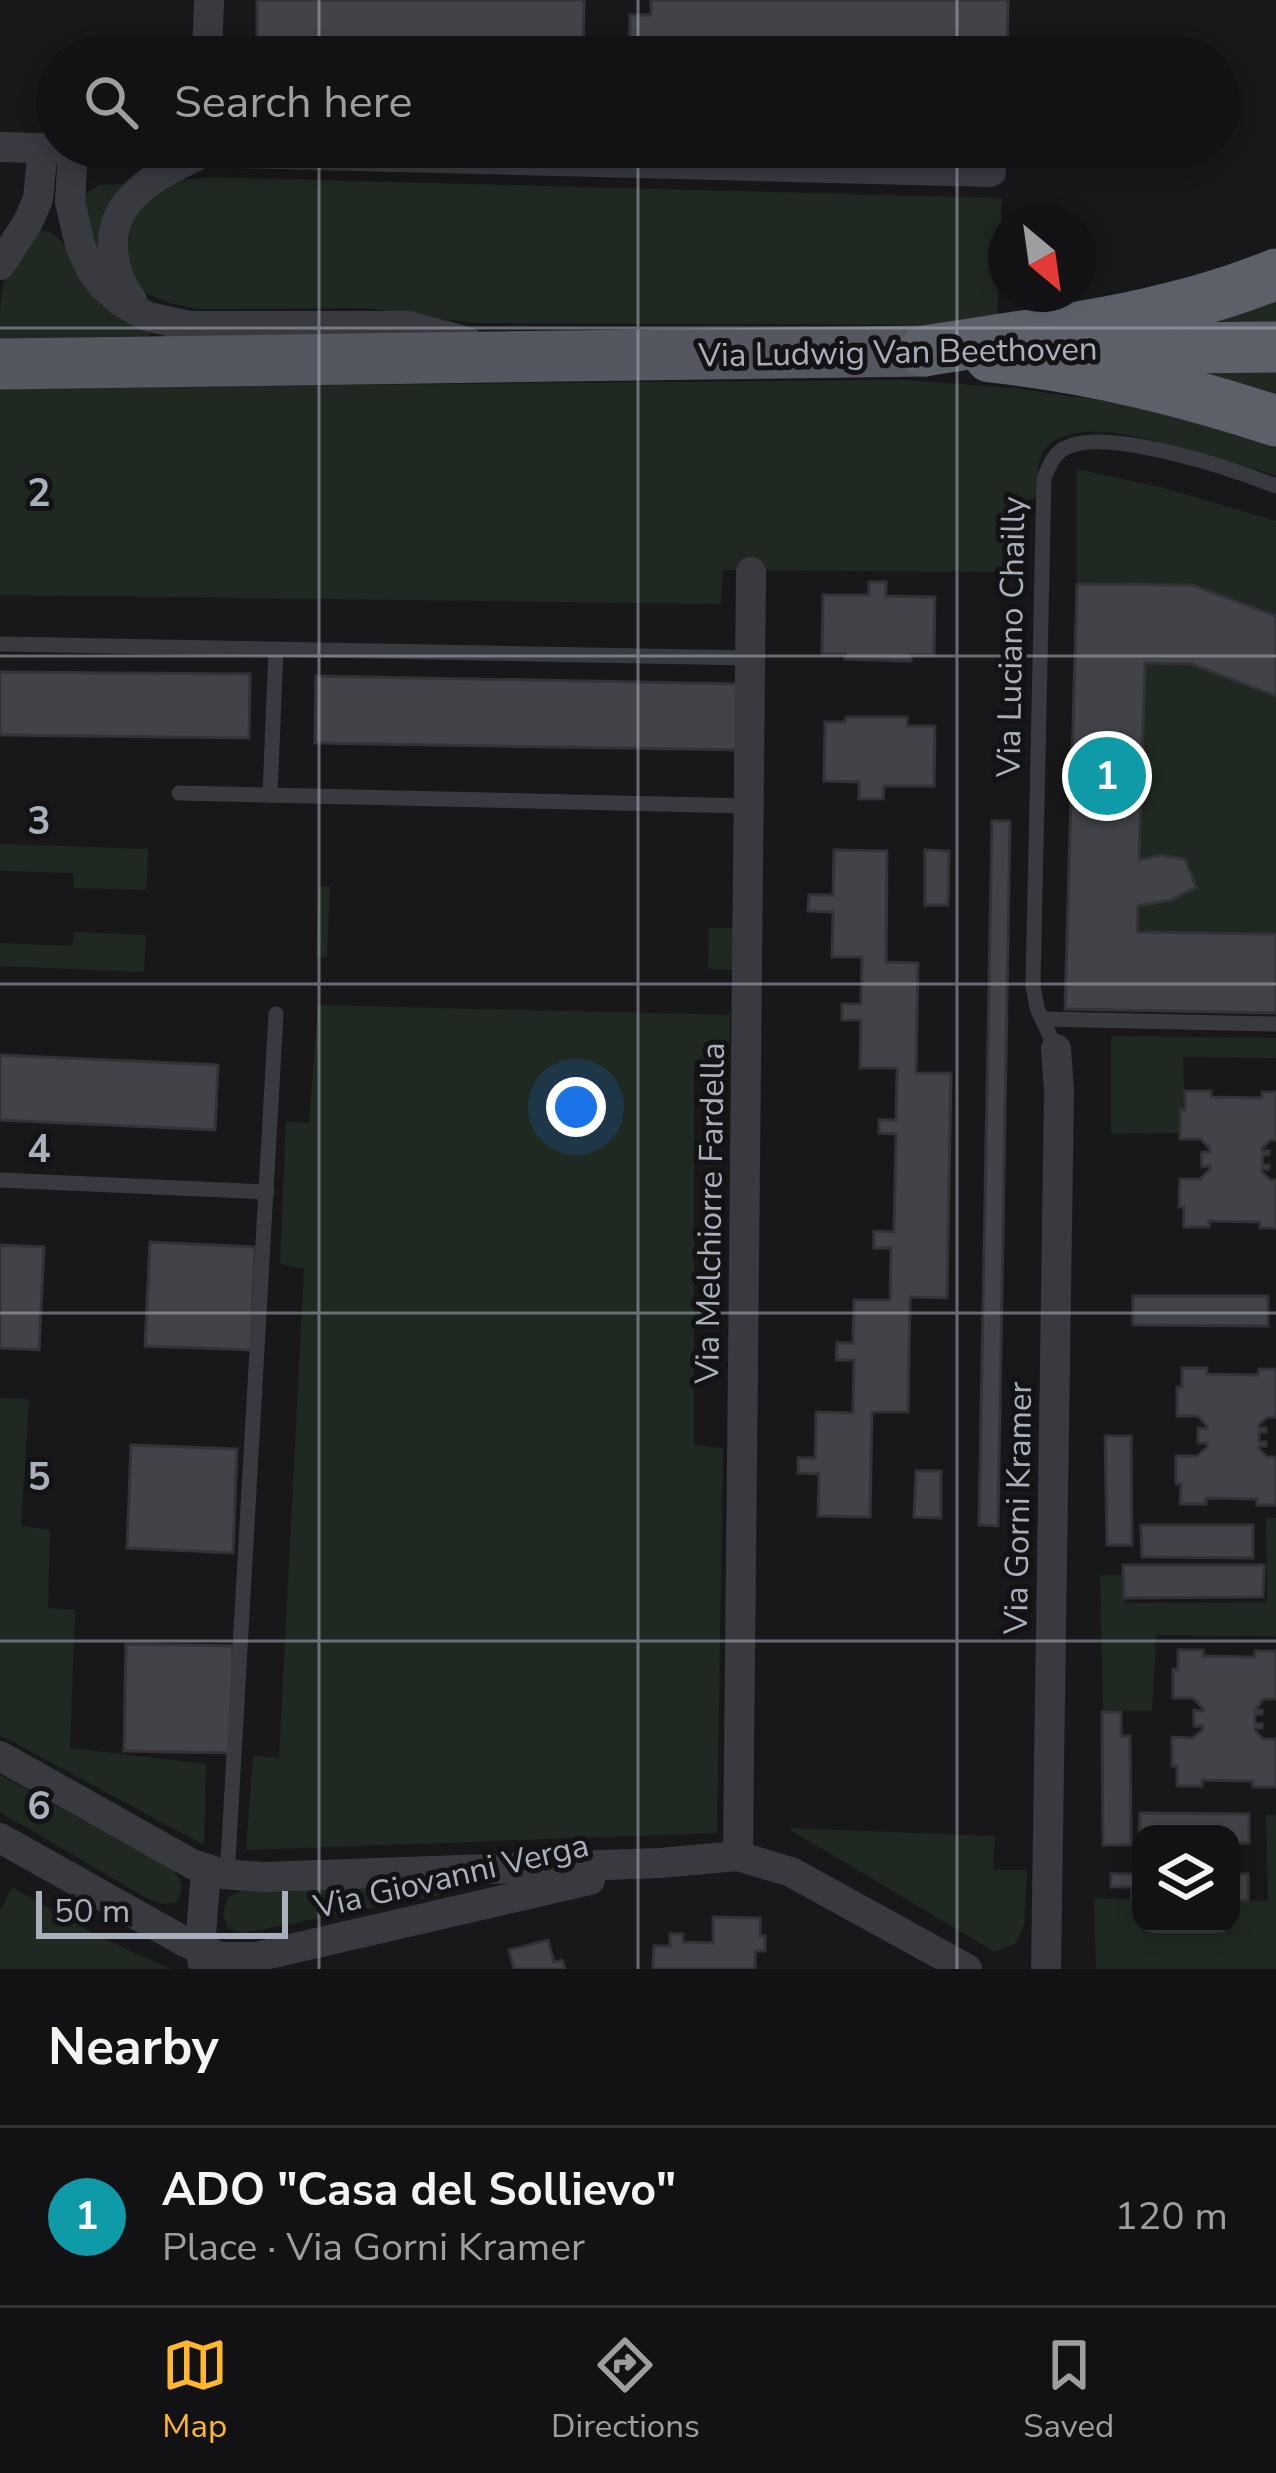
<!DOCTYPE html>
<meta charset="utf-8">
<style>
:root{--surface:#121214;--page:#1f2022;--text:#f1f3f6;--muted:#9c9ea0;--line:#313234;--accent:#ffb82b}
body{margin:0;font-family:"Nunito Sans",sans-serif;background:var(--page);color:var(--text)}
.controls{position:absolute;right:36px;bottom:36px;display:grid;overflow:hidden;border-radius:24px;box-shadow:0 6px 18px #0003}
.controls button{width:108px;height:108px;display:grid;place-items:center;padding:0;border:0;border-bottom:3px solid var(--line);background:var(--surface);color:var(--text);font:60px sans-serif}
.compass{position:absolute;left:988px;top:204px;width:108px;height:108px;border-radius:50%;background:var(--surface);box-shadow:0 6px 18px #0003;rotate:151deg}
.scale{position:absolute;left:36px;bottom:30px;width:252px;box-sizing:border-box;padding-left:12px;border:6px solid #a9afbb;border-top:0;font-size:33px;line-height:42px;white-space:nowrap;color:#a9afbb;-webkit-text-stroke:9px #131315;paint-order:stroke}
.you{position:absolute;left:576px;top:1107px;width:42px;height:42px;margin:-30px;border:9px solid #fff;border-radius:50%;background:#1a73e8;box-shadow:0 0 0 18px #1a73e833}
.badge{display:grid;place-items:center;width:78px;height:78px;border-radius:50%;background:var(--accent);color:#fff;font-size:39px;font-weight:700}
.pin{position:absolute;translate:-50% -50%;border:6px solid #fff;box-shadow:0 3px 12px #0006}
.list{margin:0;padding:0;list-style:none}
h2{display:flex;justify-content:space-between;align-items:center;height:156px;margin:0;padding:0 48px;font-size:51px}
h2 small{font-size:39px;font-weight:400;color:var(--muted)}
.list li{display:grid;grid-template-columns:78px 1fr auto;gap:36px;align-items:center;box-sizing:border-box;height:180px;padding:0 48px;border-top:3px solid var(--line)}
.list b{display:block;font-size:45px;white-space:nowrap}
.list p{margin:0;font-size:39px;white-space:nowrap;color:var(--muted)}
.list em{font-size:39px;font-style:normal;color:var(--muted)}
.icon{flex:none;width:66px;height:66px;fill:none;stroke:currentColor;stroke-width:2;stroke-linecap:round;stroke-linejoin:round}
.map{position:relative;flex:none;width:1276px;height:1969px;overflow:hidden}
.search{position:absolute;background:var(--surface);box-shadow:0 6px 18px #0003;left:36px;right:36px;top:36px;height:132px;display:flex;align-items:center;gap:30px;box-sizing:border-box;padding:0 42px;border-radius:66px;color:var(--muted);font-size:45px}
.sheet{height:336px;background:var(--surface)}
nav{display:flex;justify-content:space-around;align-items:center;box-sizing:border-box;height:168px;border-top:3px solid var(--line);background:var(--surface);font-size:33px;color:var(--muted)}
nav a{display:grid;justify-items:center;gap:6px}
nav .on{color:var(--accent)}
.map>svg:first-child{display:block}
</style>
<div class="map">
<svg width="1276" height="1969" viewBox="0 0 1276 1969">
<rect width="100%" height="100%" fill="#18181a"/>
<!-- green -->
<g fill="#1f2921">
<polygon points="211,177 1002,198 997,325 472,323 366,308 200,309 169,303 148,294 135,281 127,246 133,219 143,199 181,180"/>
<polygon points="123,184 113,201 102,252 84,234 85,194 99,185"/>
<path d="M39 230C66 232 68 259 83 277 99 296 130 315 151 331L149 336 0 339C0 293 0 259 39 230Z"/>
<polygon points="1276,288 1276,322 1164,324"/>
<polygon points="1276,366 1276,409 1118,368"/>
<path d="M906 380 1012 388 1163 409 1276 439V476C1253 467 1228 462 1204 455 1165 445 1086 415 1050 444 1035 456 1037 479 1036 496L1005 516 1002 572 723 570 721 604 0 595V388Z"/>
<polygon points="1077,469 1164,488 1276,521 1276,616 1192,585 1077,584"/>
<polygon points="1145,663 1191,664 1276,696 1276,934 1137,932 1138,906 1171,900 1196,887 1185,859 1161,856 1139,860"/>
<polygon points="0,844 148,849 146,890 74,888 73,873 0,871"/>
<polygon points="319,886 330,886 327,957 316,957"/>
<polygon points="709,928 735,928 734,970 708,969"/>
<polygon points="74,932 146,935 144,972 0,966 0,943 72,946"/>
<polygon points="318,1005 730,1015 729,1060 694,1061 694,1445 723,1448 717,1833 246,1850 253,1756 279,1758 304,1269 280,1264 286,1121 309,1123"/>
<polygon points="1111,1036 1276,1038 1276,1058 1183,1057 1186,1133 1111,1134"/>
<polygon points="0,1398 29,1399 21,1526 50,1530 48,1608 75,1610 70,1748 206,1764 204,1845 0,1735"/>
<polygon points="1266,1518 1276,1518 1276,1636 1156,1635 1152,1711 1103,1710 1100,1575 1124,1575 1125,1603 1267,1602"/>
<path d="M0 1775 170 1868C183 1879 185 1887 176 1902L162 1904 148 1899 0 1812Z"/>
<polygon points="1266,1815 1276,1815 1276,1969 1096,1969 1094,1898 1141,1899 1141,1924 1231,1924 1231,1901 1268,1901"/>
<polygon points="787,1828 995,1836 993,1870 1027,1870 1024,1925 1015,1944 995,1952"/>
<polygon points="447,1884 440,1895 242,1933 228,1928 223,1914 228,1897 241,1891"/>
<polygon points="12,1887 102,1938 171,1969 0,1969 0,1911"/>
</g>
<!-- building -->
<g fill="#424348" stroke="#323237" stroke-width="3">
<polygon points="257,0 584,0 583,57 257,57"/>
<polygon points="651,0 1008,0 1007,57 629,57 630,15 651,15"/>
<polygon points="869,582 886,582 886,596 935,597 934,655 911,655 911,661 845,659 845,654 822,654 823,595 869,595"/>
<polygon points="1077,584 1192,585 1276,616 1276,696 1191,664 1145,663 1139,860 1161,855 1185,859 1196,887 1171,900 1138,906 1137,932 1276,934 1276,1013 1065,1009"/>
<polygon points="0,672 250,674 249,738 0,735"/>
<polygon points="316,676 740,684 739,750 315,743"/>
<polygon points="846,717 907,717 907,726 935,726 934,786 884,786 883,799 859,799 859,782 824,781 825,722 845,722"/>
<polygon points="992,821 1010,821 998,1526 979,1525"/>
<polygon points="834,850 887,851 886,962 918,963 916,1073 951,1073 947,1298 910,1297 908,1412 872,1412 870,1517 818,1516 819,1474 798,1473 798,1458 815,1458 816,1412 853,1413 854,1360 836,1360 837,1343 853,1343 854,1300 890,1300 891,1248 874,1248 874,1231 894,1232 896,1134 879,1133 879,1120 896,1120 897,1068 860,1068 861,1020 842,1020 842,1004 861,1004 862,957 832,957 833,912 808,911 809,895 833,895"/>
<polygon points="925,850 949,851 948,905 925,905"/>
<polygon points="0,1055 218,1065 215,1130 0,1120"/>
<polygon points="1185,1091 1211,1091 1211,1097 1262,1098 1262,1092 1276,1092 1276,1140 1271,1140 1262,1148 1262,1151 1269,1151 1269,1155 1263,1155 1262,1165 1269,1165 1269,1169 1262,1169 1262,1172 1270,1180 1276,1180 1276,1228 1260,1228 1260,1222 1209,1221 1209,1227 1184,1227 1184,1207 1179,1207 1180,1179 1200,1179 1210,1169 1210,1166 1202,1167 1201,1155 1202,1152 1210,1152 1210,1149 1201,1139 1180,1139 1180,1110 1185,1110"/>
<polygon points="150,1242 255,1247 251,1350 145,1346"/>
<polygon points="0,1245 44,1247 39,1350 0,1348"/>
<polygon points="1133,1296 1268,1296 1268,1326 1133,1325"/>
<polygon points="1182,1368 1207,1368 1207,1374 1258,1375 1259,1369 1276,1369 1276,1417 1267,1417 1259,1425 1259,1428 1266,1428 1266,1432 1259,1432 1259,1442 1266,1442 1266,1446 1259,1446 1259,1449 1267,1457 1276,1457 1276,1505 1257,1505 1257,1499 1206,1498 1206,1504 1180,1504 1181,1484 1176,1484 1176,1456 1197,1456 1207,1447 1207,1443 1198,1443 1198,1428 1207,1429 1207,1426 1198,1416 1177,1416 1177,1387 1182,1387"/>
<polygon points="1105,1436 1131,1436 1132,1545 1107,1545"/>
<polygon points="131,1445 237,1449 233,1553 127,1548"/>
<polygon points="916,1471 941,1471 941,1518 914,1517"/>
<polygon points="1141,1525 1253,1525 1253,1558 1142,1557"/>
<polygon points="1123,1565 1264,1565 1263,1597 1124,1598"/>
<polygon points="126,1644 233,1646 232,1753 124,1751"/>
<polygon points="1178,1650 1203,1650 1203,1656 1255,1657 1255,1651 1276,1651 1276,1699 1263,1699 1255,1710 1262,1710 1262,1714 1255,1714 1255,1724 1262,1724 1262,1728 1255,1728 1255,1730 1263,1739 1276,1739 1276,1787 1253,1787 1253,1781 1202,1780 1202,1786 1177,1786 1177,1766 1172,1766 1172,1737 1193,1738 1203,1729 1203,1726 1194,1726 1194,1710 1203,1711 1203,1708 1193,1698 1173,1698 1173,1669 1178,1670"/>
<polygon points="1102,1712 1121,1712 1121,1736 1130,1736 1131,1845 1103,1845"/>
<polygon points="1140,1813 1249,1814 1249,1843 1231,1843 1231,1834 1141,1834 1139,1842"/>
<polygon points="1111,1874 1141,1874 1141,1900 1132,1900 1132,1887 1111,1887"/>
<rect x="1231" y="1874" width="17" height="26"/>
<polygon points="713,1917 760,1918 760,1936 765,1936 765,1951 755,1951 755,1969 653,1969 654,1946 670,1946 670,1934 683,1934 683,1942 713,1943"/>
<polygon points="548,1940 554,1962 562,1960 565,1969 514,1969 509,1950"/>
</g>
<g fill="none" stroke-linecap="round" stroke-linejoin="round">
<!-- service -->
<g stroke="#393a40" stroke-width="15">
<polyline points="0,644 750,658"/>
<polyline points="179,793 749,806"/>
<polyline points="270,795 276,649"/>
<polyline points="1043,1019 1276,1024"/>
<path d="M1056 1049 1037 1008 1033 986 1044 478C1049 467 1053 454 1065 448 1105 426 1233 469 1276 486"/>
<polyline points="0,1180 267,1192"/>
<polyline points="222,1874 228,1860 276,1014"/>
</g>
<!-- minor -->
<g stroke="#393a40" stroke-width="30">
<polyline points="207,57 209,0"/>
<polyline points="0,147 991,172"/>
<polyline points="73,149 70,202 80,245 91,270 102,285 122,302 146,316 189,326 409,326 468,342"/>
<polyline points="0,265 28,222 38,199 43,148"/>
<path d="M132 300C119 284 114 267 113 247 111 197 159 174 198 155"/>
<polyline points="0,1756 192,1864 222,1874 264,1877 660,1863 738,1856 791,1872 967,1969"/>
<polyline points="0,1838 187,1943 221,1957 256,1957 590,1880"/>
<polyline points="738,1856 751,572"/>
<polyline points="203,1963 200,1949 206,1869"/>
<polyline points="1046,1969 1059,1091 1056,1049"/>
</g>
<!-- primary -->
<polyline stroke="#54575f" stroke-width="51" points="0,364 924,351"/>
<!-- trunk -->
<g stroke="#5c6068" stroke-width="51">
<polyline points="1092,349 1276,347"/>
<path d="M924 351C1043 332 1164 320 1276 274"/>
<path d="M990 357C1088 367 1182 390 1276 421"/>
</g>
</g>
<!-- grid -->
<path fill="none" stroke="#a9afbb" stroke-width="3" stroke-opacity="0.55" d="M319 0V57M638 0V57M957 0V57M319 147V1969M638 147V1969M957 147V1969M0 328H1276M0 656H1276M0 984H1276M0 1313H1276M0 1641H1276"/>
<g text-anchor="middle" stroke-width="10" stroke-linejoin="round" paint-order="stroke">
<!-- street labels -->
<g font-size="33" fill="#a9afbb" stroke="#131315">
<text transform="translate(898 351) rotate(-1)" y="12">Via Ludwig Van Beethoven</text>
<text transform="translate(1010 637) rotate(-89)" y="12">Via Luciano Chailly</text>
<text transform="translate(709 1213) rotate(-89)" y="12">Via Melchiorre Fardella</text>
<text transform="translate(1017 1508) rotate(-89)" y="12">Via Gorni Kramer</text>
<text transform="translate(451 1875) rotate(-13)" y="12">Via Giovanni Verga</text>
</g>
</g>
<g font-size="39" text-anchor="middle" font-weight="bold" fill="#a9afbb" stroke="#131315" stroke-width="10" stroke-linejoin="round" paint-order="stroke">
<text x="39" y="506">2</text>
<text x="39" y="834">3</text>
<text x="39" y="1162">4</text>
<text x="39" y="1490">5</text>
<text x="39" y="1819">6</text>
</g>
</svg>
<div class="controls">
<button><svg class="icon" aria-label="layers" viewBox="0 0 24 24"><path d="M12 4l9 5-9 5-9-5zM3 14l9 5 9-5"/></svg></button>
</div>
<svg class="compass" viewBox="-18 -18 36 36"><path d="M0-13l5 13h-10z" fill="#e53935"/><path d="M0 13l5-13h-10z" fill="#9c9ea0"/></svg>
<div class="scale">50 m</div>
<div class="you"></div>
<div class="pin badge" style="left:1107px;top:776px;background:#0f9aa8">1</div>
<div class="search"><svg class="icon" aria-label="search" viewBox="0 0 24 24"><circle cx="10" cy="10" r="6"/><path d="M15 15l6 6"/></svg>Search here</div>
</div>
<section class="sheet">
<h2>Nearby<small></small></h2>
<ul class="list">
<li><span class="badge" style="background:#0f9aa8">1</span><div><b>ADO &quot;Casa del Sollievo&quot;</b><p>Place · Via Gorni Kramer</p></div><em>120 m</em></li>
</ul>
</section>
<nav>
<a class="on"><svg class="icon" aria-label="map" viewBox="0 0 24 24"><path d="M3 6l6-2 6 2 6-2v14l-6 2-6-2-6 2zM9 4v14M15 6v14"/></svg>Map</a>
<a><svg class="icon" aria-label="directions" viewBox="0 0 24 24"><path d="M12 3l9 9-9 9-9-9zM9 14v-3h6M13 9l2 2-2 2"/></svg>Directions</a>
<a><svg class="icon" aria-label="saved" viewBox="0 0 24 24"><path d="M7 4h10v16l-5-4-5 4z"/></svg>Saved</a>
</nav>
